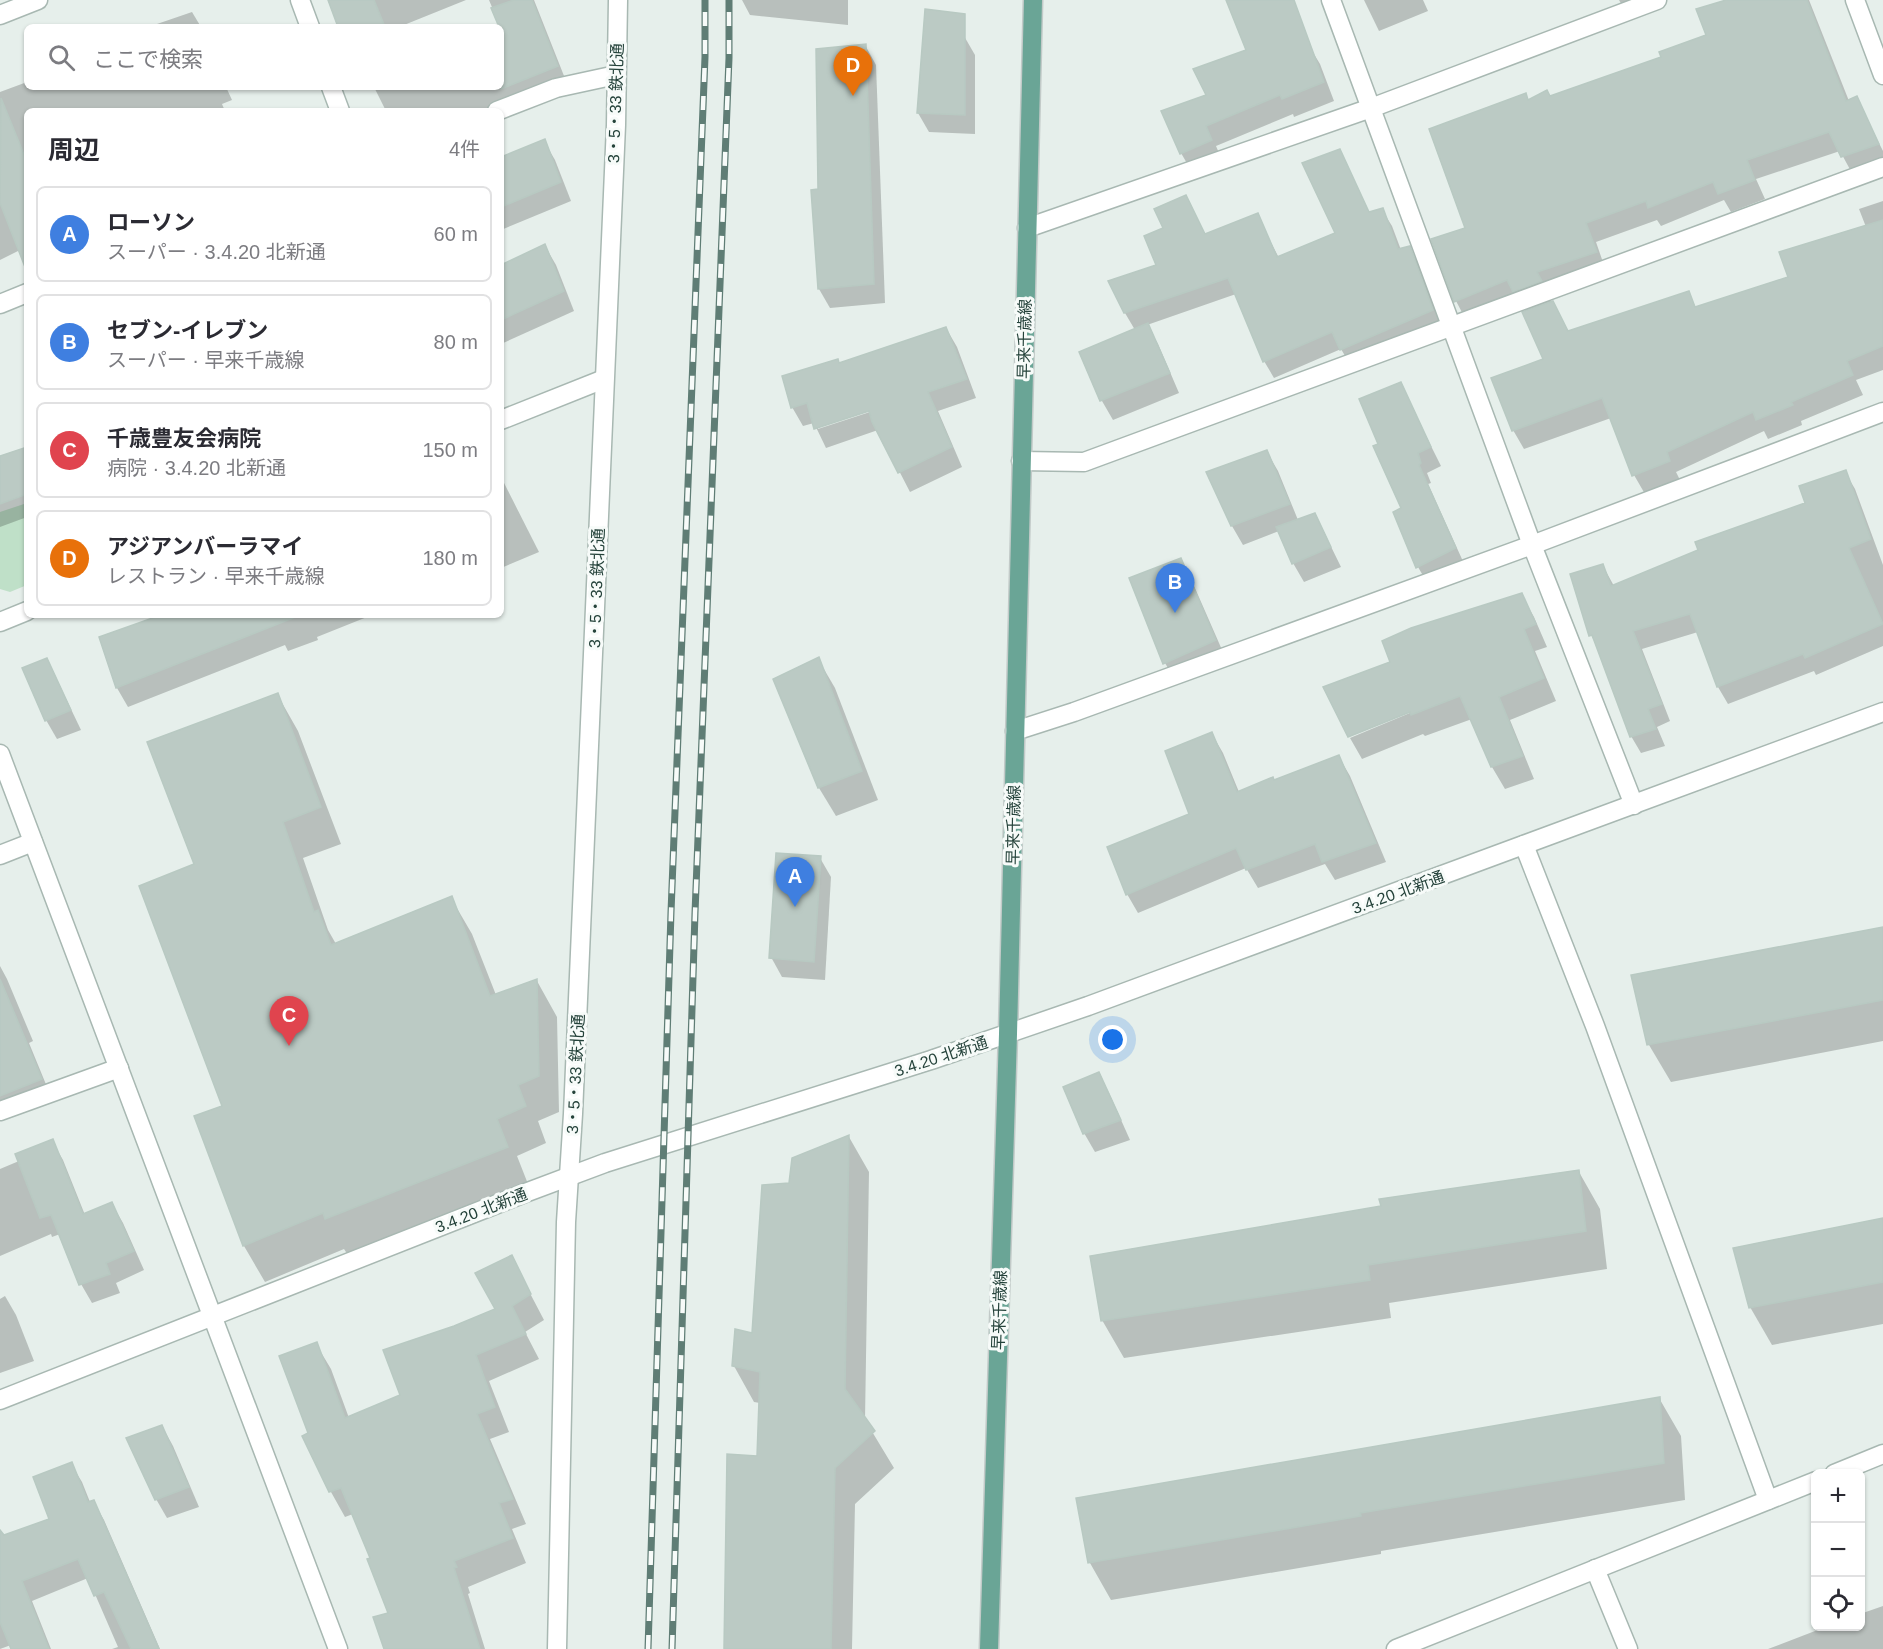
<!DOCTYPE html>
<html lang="ja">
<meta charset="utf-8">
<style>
:root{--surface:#fff;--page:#f2f2f3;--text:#2b2b33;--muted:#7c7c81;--line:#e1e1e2;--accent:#855347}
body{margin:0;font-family:Arial,"Noto Sans JP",sans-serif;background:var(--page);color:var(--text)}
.controls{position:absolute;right:18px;bottom:18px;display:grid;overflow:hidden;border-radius:9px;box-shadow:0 2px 4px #0004}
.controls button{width:54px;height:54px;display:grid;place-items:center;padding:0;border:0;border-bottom:2px solid var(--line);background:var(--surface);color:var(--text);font:30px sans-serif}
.you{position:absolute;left:1113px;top:1040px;width:21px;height:21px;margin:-15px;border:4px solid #fff;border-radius:50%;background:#1a73e8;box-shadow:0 0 0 9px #1a73e833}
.badge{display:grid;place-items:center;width:39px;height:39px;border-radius:50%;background:var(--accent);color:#fff;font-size:20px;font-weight:700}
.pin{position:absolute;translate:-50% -50px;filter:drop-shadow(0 2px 3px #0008)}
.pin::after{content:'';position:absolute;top:32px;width:21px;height:18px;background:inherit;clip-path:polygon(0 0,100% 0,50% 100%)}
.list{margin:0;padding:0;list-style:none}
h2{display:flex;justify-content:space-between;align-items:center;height:78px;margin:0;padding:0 24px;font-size:26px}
h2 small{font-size:20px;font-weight:400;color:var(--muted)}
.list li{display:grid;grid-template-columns:39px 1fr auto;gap:18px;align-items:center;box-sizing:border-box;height:96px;margin:0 12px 12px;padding:0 12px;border:2px solid var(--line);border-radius:9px}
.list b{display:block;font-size:22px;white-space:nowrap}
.list p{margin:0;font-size:20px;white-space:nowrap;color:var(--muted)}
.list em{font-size:20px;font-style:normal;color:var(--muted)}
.icon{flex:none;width:33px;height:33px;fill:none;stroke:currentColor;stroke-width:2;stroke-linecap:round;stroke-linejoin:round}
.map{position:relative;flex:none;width:1883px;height:1649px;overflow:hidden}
.search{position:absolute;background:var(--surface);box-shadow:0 2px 4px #0004;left:24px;top:24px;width:480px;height:66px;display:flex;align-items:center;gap:15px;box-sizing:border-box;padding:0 21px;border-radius:9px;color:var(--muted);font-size:22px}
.panel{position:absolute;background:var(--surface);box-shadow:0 2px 4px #0004;left:24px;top:108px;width:480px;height:510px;border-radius:9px}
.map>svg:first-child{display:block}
</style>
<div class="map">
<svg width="1883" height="1649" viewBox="0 0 1883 1649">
<rect width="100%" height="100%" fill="#e6efeb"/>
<!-- green -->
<polygon fill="#bfe0c8" points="27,503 27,585 10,592 0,589 0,512"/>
<!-- shadow -->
<g fill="#0003" fill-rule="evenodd">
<polygon points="330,0 466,0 399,27 340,27"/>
<polygon points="489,0 534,0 568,86 501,111 386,111 374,87 501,87 501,27 492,27 499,24"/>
<polygon points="742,0 848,0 848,25 750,15"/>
<polygon points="1227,0 1281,0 1320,64 1334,101 1294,117 1293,114 1216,146 1222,160 1192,172 1181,153 1208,96 1248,51"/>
<polygon points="1364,0 1423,0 1428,11 1379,31"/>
<polygon points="1619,0 1652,0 1625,10"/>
<polygon points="1731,0 1809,0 1849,101 1856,98 1883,151 1883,165 1853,175 1840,151 1756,179 1765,199 1731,212 1724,200 1661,226 1657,220 1596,242 1606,271 1547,291 1550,300 1568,333 1688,293 1696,308 1790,278 1866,227 1859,209 1883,201 1883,370 1856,380 1863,395 1801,421 1802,425 1768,439 1764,431 1676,472 1680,480 1645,494 1634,475 1611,418 1524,449 1513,430 1545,360 1526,312 1518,299 1466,320 1456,301 1467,229 1529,101 1550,97 1663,57 1708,36"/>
<polygon points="192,12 201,27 158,27 157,24"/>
<polygon points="964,36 975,55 975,134 929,132 918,113"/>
<polygon points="865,45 876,65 885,303 830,308 819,289 819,191"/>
<polygon points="27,82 27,87 226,87 232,100 222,104 225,111 27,111 27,267 20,250 0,260 0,92"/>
<polygon points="544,141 555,160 571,201 501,230 501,159"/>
<polygon points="1339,151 1370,214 1382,210 1392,226 1401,250 1409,248 1419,264 1442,327 1351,366 1341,349 1274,378 1264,361 1236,294 1147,325 1158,344 1179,393 1113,420 1102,401 1081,353 1135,330 1125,313 1158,265 1165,228 1185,197 1205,235 1257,215 1279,258 1337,234"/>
<polygon points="545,246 556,265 574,311 501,344 501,266"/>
<path d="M946 328 957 347 976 398 938 411 962 467 910 492 878 430 826 448 814 423 803 426 792 407ZM875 407 876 410 818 429V426Z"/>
<polygon points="1400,384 1441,466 1427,473 1431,483 1428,484 1466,568 1429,586 1418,567 1403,509 1380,445"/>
<polygon points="27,448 27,517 0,527 0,458"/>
<polygon points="1267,452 1278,471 1298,520 1315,514 1341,567 1304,582 1293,563 1279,531 1243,545 1232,526 1208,473"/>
<polygon points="1845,472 1855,489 1883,565 1883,646 1816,675 1814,671 1728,704 1718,687 1698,632 1642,649 1670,721 1657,727 1665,746 1641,753 1631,736 1598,648 1591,635 1603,566 1614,586 1807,504"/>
<polygon points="502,479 539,552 501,568 501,480"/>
<polygon points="1180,560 1191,579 1226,659 1176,682 1165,663 1131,579"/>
<polygon points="1521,595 1534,617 1547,647 1535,651 1556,701 1510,720 1534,779 1505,789 1492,767 1472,719 1425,736 1423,734 1362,759 1350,738 1417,710 1392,663"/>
<polygon points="165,615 372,615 317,637 318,640 288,651 285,645 128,707 117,688 101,638"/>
<polygon points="47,659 81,730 57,739 46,720"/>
<polygon points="818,659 835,688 878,800 836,816 819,788 775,679"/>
<polygon points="277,694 298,731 341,844 303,858 328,930 336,944 451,898 472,934 496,995 537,981 557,1017 559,1112 538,1121 546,1143 517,1156 528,1184 348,1255 344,1249 265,1282 244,1246 196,1117 224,1106 196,865"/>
<polygon points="1212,734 1223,753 1239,792 1339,757 1350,776 1386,862 1335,880 1325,864 1258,888 1246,868 1138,913 1127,894 1191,815"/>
<polygon points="820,858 831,877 825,980 782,977 771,957"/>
<polygon points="1883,928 1883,1041 1671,1082 1649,1045"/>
<polygon points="0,966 7,979 33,1041 29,1043 52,1099 0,1111"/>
<polygon points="1098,1074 1109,1093 1130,1140 1095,1152 1084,1133"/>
<polygon points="849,1137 869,1172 865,1420 894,1468 855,1504 852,1649 725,1649 758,1458 760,1403 754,1402 734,1366 754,1335 790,1185"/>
<polygon points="52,1141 63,1160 85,1215 112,1204 123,1223 144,1270 116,1283 120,1293 92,1303 81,1284 60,1234 52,1237 51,1234 0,1256 0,1169 19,1161"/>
<polygon points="1579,1172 1600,1209 1607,1269 1389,1303 1391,1318 1124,1358 1102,1320"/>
<polygon points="1883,1219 1883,1324 1772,1345 1750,1307"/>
<polygon points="511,1257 544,1320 525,1332 539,1359 489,1381 509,1432 490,1439 526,1524 512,1529 526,1563 468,1587 470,1593 468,1594 485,1649 386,1649 390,1614 372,1559 353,1514 345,1517 331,1492 305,1436 310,1434 316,1344 331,1369 349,1418 402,1396 454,1327 497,1310"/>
<polygon points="5,1296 16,1315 34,1361 0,1373 0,1299"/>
<polygon points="1659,1398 1681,1436 1685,1500 1381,1551 1381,1554 1111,1600 1090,1563"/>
<polygon points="162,1426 173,1446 199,1507 167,1518 156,1499"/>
<polygon points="71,1464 82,1482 90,1502 93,1501 104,1520 160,1649 112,1649 118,1647 88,1578 32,1601 51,1649 12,1649 11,1645 0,1649 0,1538 51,1520"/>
<polygon points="1883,1606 1883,1649 1768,1649 1828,1626 1860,1626 1860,1614"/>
</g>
<!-- building -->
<g fill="#bbcac4" stroke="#b8c9c2" stroke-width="1.5">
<polygon points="328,0 374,0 385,27 338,27"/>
<polygon points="514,0 532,0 558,66 501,89 501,27 499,27 491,8"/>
<polygon points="1226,0 1294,0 1324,82 1282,99 1280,95 1206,126 1212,140 1180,154 1161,111 1206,95 1193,69 1246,50"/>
<polygon points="1726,0 1807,0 1846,101 1857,96 1879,144 1841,157 1829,132 1747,160 1755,180 1718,194 1713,182 1648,208 1646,201 1586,223 1597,252 1537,272 1542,281 1513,292 1507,280 1454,302 1431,239 1465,228 1429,129 1526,93 1528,100 1547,90 1550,96 1661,57 1659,52 1706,35 1696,9"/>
<polygon points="925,9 965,14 965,115 917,113"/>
<polygon points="866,44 874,284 818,289 811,190 818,189 816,49"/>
<polygon points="1,98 27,162 27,267 25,267 0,203"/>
<polygon points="545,139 561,182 501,207 501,157"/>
<polygon points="1340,149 1369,212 1383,208 1398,249 1410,246 1433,310 1340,350 1332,332 1263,362 1228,278 1124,313 1108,281 1156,265 1144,236 1163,228 1154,209 1186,195 1205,234 1258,213 1277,257 1335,233 1302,163"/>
<polygon points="1883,220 1883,346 1847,361 1853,375 1791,402 1793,405 1756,420 1753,412 1667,452 1670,461 1632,476 1602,398 1512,431 1491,378 1543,359 1522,312 1553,301 1568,331 1689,291 1695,307 1788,277 1779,252"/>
<polygon points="545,244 564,291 501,320 501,265"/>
<polygon points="1148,323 1170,373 1100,401 1079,352"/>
<polygon points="946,327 967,379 928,392 952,447 898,473 872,422 869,411 814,429 807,403 791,408 782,376 838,359 839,363"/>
<polygon points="1401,382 1431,447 1418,453 1421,463 1419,465 1456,548 1416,568 1393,512 1401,508 1373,446 1378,444 1359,399"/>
<polygon points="27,447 27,494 0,504 0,456"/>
<polygon points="1267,450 1290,504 1231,526 1206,472"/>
<polygon points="1846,470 1871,539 1849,548 1883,624 1805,658 1803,654 1717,687 1690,614 1633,631 1662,704 1648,709 1656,729 1630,737 1592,635 1589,636 1570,574 1603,564 1611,586 1698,550 1695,542 1805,503 1799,486"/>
<polygon points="1315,513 1331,547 1292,564 1276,527"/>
<polygon points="1181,558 1216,640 1163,664 1129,578"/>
<polygon points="1522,593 1536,624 1524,629 1544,678 1499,697 1523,756 1491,767 1460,696 1411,715 1410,712 1348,737 1323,687 1390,662 1382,641 1411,628"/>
<polygon points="161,615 297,615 298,616 116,688 99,637"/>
<polygon points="819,657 862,771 818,788 773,679"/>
<polygon points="47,658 71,710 45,721 22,668"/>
<polygon points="278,693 321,807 283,822 314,912 318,910 331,945 452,896 490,996 537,979 539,1076 518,1085 526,1106 497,1119 508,1147 325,1219 323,1213 243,1246 194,1116 222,1106 139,886 194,864 147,742"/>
<polygon points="1212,732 1237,792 1273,777 1274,780 1339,755 1376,843 1322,862 1315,844 1246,870 1236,848 1126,895 1107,847 1189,814 1165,751"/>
<polygon points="776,853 821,856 814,962 769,958"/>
<polygon points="1883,927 1883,1000 1647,1045 1631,975"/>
<polygon points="0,979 42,1079 0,1096"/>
<polygon points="1099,1072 1121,1120 1083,1134 1063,1087"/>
<polygon points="849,1135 845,1389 875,1431 835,1468 831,1649 724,1649 727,1454 757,1456 760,1372 732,1366 735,1329 752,1333 762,1185 789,1183 792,1158"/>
<polygon points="53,1139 83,1214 112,1202 134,1251 106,1263 110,1274 79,1285 51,1215 40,1218 15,1154"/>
<polygon points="1579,1170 1586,1231 1368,1265 1370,1280 1101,1321 1090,1256 1381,1206 1379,1199"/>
<polygon points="1883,1218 1883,1282 1749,1308 1733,1248"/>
<polygon points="512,1255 531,1294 512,1306 526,1334 476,1355 495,1407 477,1414 513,1499 499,1503 513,1538 454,1561 457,1567 454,1568 480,1649 384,1649 373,1617 388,1613 367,1559 370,1558 341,1488 329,1492 302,1436 308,1433 279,1356 317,1342 345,1418 400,1395 383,1350 454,1326 495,1309 475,1273"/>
<polygon points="1660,1397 1664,1463 1360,1513 1361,1516 1088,1563 1076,1498"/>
<polygon points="162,1425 189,1487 155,1500 126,1438"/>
<polygon points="72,1462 88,1502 94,1500 159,1649 131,1649 104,1592 94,1596 78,1559 22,1581 49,1649 11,1649 0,1622 0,1530 4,1535 49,1519 33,1477"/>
</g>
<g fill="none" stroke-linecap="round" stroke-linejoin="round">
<defs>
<g id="minor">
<polyline points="300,0 310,27"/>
<polyline points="1331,0 1532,545 1634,805"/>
<polyline points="1855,0 1883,75"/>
<polyline points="0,15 38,0"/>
<polyline points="331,87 340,111"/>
<polyline points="497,111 556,88 616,75"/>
<polyline points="1027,228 1371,108 1657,0"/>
<polyline points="0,304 27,293"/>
<polyline points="501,420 604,379"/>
<polyline points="1021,461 1084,462 1883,167"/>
<polyline points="0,622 27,611"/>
<polyline points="1015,731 1074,712 1532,545 1883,412"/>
<polyline points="0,754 338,1649"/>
<polyline points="1524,845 1595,1026 1768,1500"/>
<polyline points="0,855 33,842"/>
<polyline points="0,1111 119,1068"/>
<polyline points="0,1400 525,1193 605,1163 931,1060 1088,1006 1883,712"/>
<polyline points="1834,1474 1883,1454"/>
<polyline points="1595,1569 1628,1649"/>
<polyline points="557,1649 566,1222 573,1114 616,125 618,0"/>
<polyline points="1396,1649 1816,1481"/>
</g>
<polyline id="major" points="989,1649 1008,1034 1033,0"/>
</defs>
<!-- minor casing -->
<use href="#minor" stroke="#a8b8b2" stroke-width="21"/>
<!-- major casing -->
<use href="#major" stroke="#c2cac8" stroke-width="21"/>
<!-- minor -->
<use href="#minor" stroke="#fff" stroke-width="18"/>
<!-- major -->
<use href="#major" stroke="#6aa596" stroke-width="18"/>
<defs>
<g id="rail">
<polyline points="648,1649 671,912 705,57 705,0"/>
<polyline points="672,1649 695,913 729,58 729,0"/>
</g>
</defs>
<!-- rail casing -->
<use href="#rail" stroke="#5f7d75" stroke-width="7"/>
<!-- rail -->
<use href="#rail" stroke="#f7fbf9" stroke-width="4.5" stroke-dasharray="14" stroke-linecap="butt"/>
</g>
<g text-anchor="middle" stroke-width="6" stroke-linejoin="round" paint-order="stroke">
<!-- street labels -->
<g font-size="16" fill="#24423a" stroke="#f7fbf9">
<text transform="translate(615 103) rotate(-88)" y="6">3・5・33 鉄北通</text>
<text transform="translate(1024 339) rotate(-89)" y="6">早来千歳線</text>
<text transform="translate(596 588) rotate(-88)" y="6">3・5・33 鉄北通</text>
<text transform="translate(1013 825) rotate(-89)" y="6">早来千歳線</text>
<text transform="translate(1398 892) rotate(-20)" y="6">3.4.20 北新通</text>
<text transform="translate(941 1056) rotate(-18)" y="6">3.4.20 北新通</text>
<text transform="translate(575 1074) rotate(-87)" y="6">3・5・33 鉄北通</text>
<text transform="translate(481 1210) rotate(-21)" y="6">3.4.20 北新通</text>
<text transform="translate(999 1310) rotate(-88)" y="6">早来千歳線</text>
</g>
</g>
</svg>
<div class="controls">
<button>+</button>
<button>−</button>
<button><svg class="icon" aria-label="locate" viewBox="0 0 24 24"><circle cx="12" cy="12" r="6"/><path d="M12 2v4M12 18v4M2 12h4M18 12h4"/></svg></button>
</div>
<div class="you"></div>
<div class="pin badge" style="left:795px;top:907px;background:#3f7fe0">A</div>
<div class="pin badge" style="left:1175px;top:613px;background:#3f7fe0">B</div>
<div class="pin badge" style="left:289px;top:1046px;background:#e0444e">C</div>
<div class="pin badge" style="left:853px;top:96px;background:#e8710a">D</div>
<div class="search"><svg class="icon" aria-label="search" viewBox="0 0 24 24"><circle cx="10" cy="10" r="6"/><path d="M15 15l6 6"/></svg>ここで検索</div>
<section class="panel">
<h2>周辺<small>4件</small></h2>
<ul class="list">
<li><span class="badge" style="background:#3f7fe0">A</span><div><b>ローソン</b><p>スーパー · 3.4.20 北新通</p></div><em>60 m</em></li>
<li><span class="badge" style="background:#3f7fe0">B</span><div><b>セブン-イレブン</b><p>スーパー · 早来千歳線</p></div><em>80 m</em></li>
<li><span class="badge" style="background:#e0444e">C</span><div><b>千歳豊友会病院</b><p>病院 · 3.4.20 北新通</p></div><em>150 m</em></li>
<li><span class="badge" style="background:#e8710a">D</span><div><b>アジアンバーラマイ</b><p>レストラン · 早来千歳線</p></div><em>180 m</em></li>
</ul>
</section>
</div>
